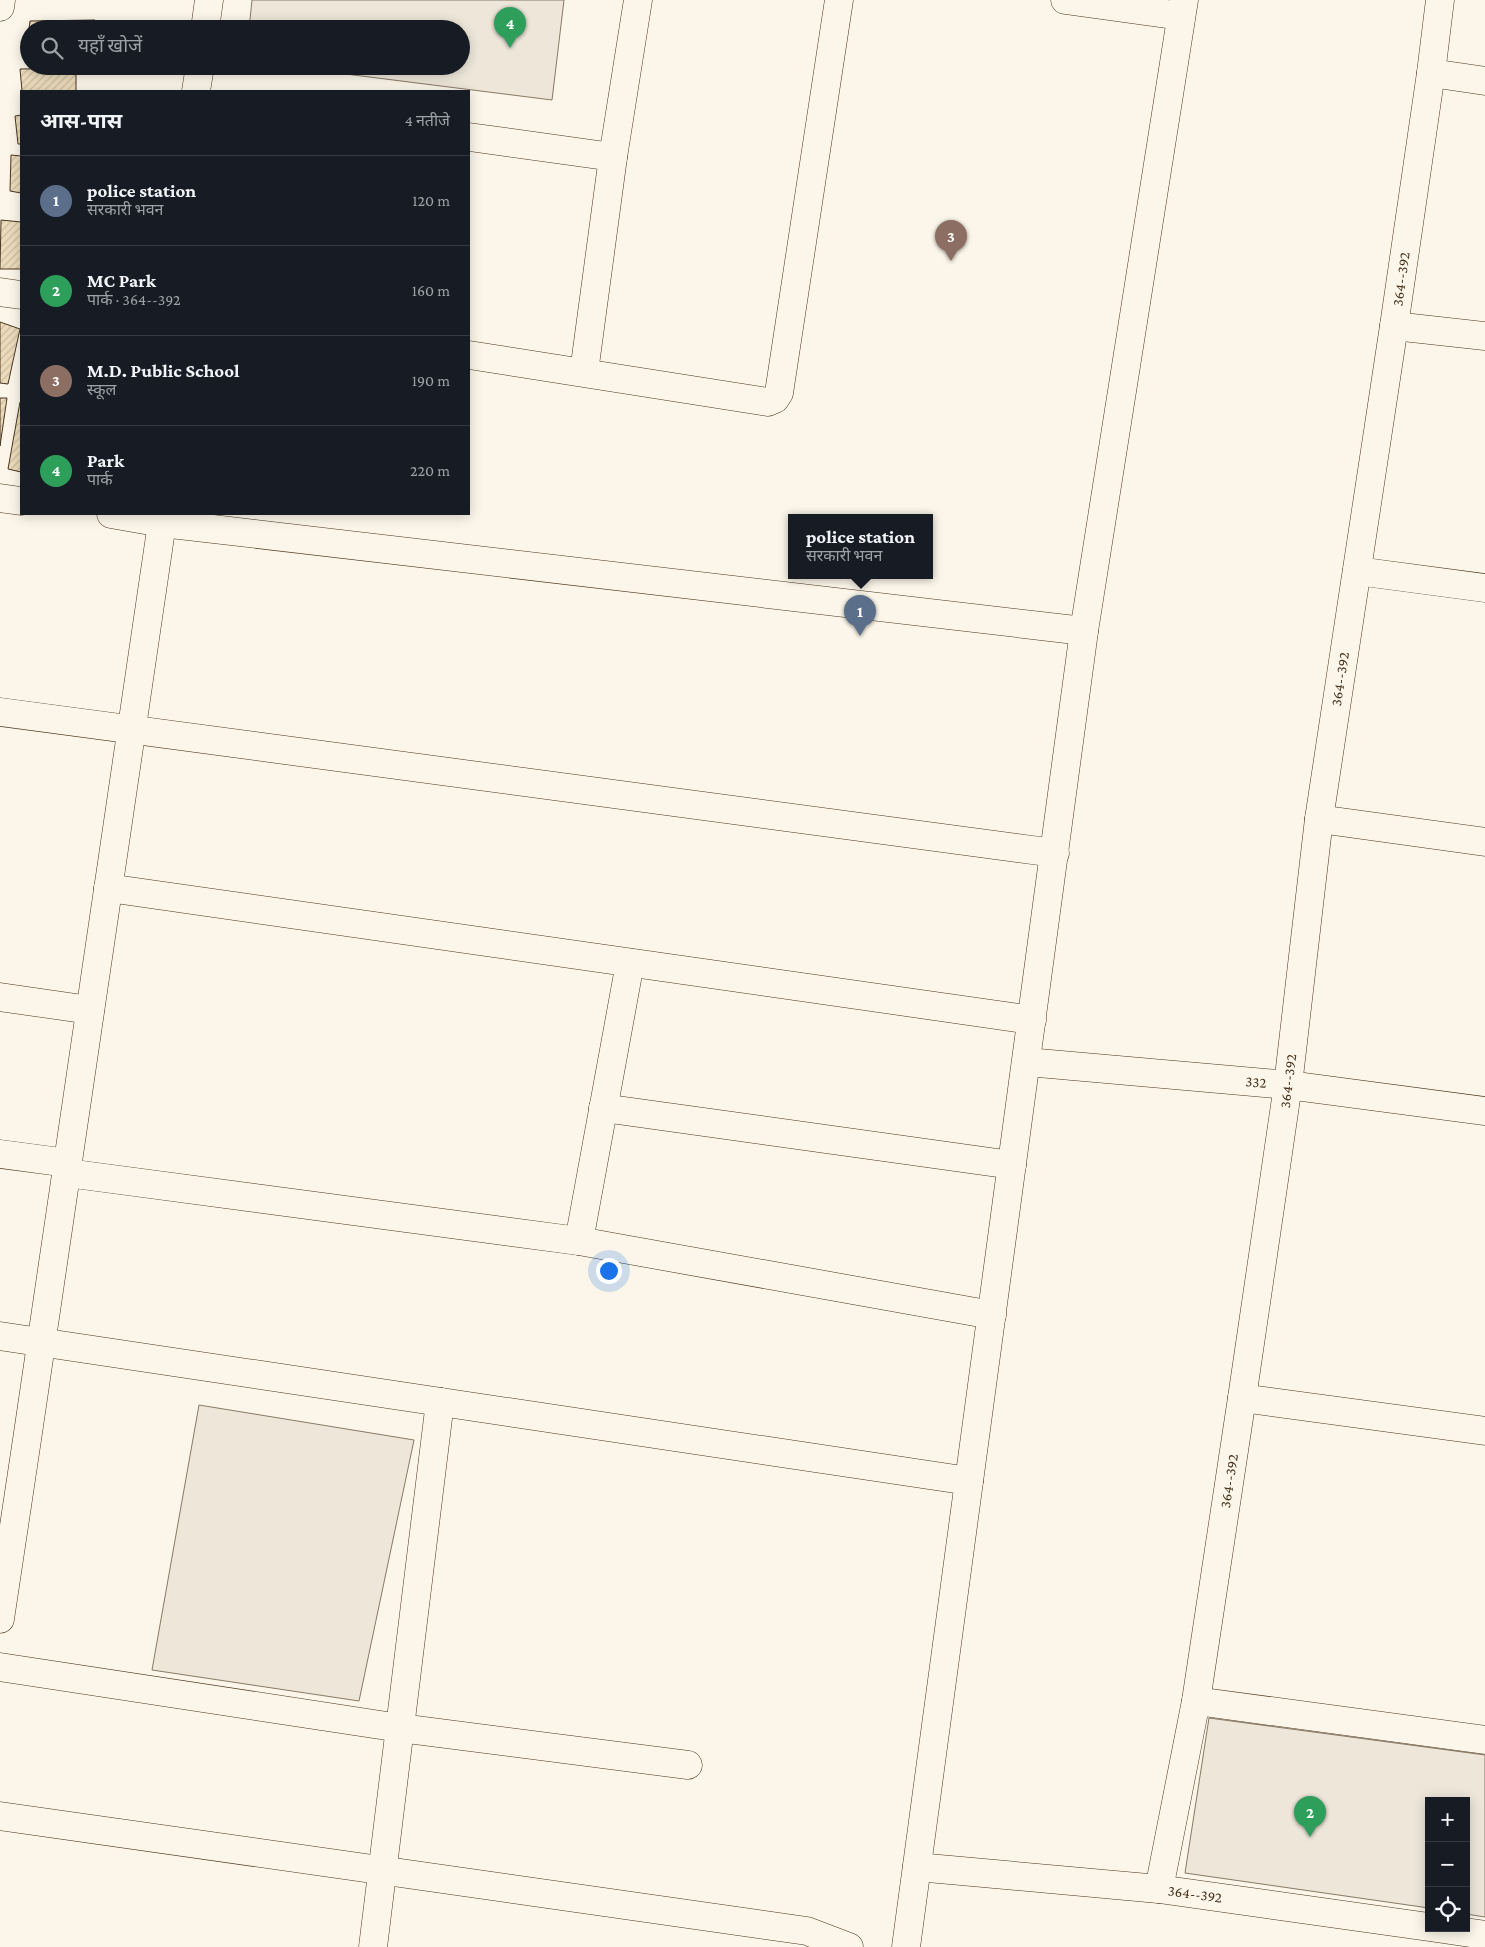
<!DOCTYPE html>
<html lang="hi">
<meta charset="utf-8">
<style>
:root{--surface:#171b24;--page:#242831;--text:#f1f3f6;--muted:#9ea1a6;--line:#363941;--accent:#8c9099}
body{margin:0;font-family:"Crimson Pro","Noto Sans Devanagari",serif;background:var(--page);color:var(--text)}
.controls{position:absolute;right:15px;bottom:15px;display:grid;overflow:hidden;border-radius:0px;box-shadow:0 2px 12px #0003}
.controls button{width:45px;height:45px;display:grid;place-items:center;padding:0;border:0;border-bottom:1px solid var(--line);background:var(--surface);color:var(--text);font:25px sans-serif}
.you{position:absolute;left:608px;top:1270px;width:18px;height:18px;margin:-12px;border:4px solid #fff;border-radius:50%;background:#1a73e8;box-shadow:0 0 0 8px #1a73e833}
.badge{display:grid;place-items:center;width:32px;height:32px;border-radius:50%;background:var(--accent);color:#fff;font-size:16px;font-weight:700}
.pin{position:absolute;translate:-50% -41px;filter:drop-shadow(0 1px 2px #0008)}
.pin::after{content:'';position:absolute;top:26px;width:18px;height:15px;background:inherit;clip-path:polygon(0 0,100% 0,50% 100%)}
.popup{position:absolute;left:788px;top:514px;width:145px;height:65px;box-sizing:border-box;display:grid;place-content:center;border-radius:0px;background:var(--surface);filter:drop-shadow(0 1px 4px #0005);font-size:16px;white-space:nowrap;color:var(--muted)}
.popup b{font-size:19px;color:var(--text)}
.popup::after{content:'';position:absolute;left:50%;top:100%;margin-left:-10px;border:10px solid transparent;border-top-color:var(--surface)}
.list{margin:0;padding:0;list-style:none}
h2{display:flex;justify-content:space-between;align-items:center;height:65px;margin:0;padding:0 20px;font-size:21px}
h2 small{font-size:16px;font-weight:400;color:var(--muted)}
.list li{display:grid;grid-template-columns:32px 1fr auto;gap:15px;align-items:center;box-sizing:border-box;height:90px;padding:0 20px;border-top:1px solid var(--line)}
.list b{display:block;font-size:19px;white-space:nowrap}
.list p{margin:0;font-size:16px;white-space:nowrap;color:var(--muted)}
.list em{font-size:16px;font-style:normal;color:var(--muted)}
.icon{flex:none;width:28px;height:28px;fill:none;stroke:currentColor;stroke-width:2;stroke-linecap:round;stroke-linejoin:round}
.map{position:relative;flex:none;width:1485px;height:1947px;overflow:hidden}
.search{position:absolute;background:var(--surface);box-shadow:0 2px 12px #0003;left:20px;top:20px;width:450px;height:55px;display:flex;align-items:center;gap:12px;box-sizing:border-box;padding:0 18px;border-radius:28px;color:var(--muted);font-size:19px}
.panel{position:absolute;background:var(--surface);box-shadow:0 2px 12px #0003;left:20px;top:90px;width:450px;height:425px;border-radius:0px}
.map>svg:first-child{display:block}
</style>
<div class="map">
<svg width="1485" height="1947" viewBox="0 0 1485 1947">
<defs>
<pattern id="building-hatch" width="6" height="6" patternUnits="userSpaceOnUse" patternTransform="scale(1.25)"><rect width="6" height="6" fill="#ecdcbc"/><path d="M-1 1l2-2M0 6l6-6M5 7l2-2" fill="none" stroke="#ccbda1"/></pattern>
</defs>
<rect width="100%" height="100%" fill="#fbf6e9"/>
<!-- park -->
<g fill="#ede6d9" stroke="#887966">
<polygon points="252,0 564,0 552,100 282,66 461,66 461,29 249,29"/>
<polygon points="199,1405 414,1440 359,1701 152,1670"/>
<polygon points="1209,1718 1485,1755 1485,1917 1466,1914 1466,1801 1429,1801 1429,1908 1185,1873"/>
</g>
<!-- building -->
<g fill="url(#building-hatch)" stroke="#4a3520">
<polygon points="95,20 89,29 29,29 30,21"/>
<polygon points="76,68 76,91 22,91 20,69"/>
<polygon points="21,115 21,144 18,144 15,116"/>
<polygon points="11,155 21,156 21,193 10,191"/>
<polygon points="1,220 21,222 21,269 0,269"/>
<polygon points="0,322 20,329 8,384 0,383"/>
<polygon points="0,398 7,398 0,446"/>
<polygon points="20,402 21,402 21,472 8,469"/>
</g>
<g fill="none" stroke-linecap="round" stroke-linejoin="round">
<defs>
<g id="street">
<polyline points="1065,0 1181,16"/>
<polyline points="0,7 1,0"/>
<polyline points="205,29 209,0"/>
<polyline points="1431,73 1485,81"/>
<polyline points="196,91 200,66"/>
<polyline points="469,137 613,157"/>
<polyline points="0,292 21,295"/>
<polyline points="1394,326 1485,336"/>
<polyline points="469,355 768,402 775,399 779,393 839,0"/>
<polyline points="584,372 613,157 638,0"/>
<polyline points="0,498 21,501"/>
<polyline points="111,514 162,523 1084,631"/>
<polyline points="1357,571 1485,588"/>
<polyline points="0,712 1055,853"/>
<polyline points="1319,819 1485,842"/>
<polyline points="108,888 1032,1020"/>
<polyline points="630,963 579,1241 992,1315"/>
<polyline points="0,997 90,1010"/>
<polyline points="1027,1062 1288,1085 1485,1111"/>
<polyline points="603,1108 1012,1165"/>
<polyline points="0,1154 68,1163"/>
<polyline points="67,1173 579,1241"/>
<polyline points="0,1336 969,1481"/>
<polyline points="1242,1398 1485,1431"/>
<path d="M0 1619C56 1254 105 888 162 523"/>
<polyline points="0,1667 400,1728 688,1765"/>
<polyline points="1196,1701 1485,1740"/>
<polyline points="0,1816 807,1931 849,1947"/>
<polyline points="917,1867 1159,1889"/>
<polyline points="1429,1927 1159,1889 1196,1701 1242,1398 1288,1085 1319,819 1394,326 1431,73 1440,0"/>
<polyline points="1436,1928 1485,1935"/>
<polyline points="373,1947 440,1402"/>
<polyline points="906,1947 1084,631 1184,0"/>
</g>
</defs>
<!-- street casing -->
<use href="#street" stroke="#4a3520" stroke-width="29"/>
<!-- street -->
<use href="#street" stroke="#fbf6e9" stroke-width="28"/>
</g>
<g text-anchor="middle" stroke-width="4" stroke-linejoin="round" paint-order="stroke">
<!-- street labels -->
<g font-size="15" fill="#4a3520" stroke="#fbf6e9">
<text transform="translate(1401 279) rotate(-82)" y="5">364--392</text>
<text transform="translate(1340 679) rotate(-81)" y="5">364--392</text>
<text transform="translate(1288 1081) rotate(-83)" y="5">364--392</text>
<text transform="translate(1256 1082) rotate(5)" y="5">332</text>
<text transform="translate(1229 1481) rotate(-81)" y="5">364--392</text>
<text transform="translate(1195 1894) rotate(8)" y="5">364--392</text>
</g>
</g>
</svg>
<div class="controls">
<button>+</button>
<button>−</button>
<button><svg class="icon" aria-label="locate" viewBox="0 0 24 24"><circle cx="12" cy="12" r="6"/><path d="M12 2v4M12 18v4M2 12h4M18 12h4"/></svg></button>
</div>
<div class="you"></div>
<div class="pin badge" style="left:860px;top:636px;background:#5c6f8a">1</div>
<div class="popup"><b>police station</b>सरकारी भवन</div>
<div class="pin badge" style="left:1310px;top:1837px;background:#2e9e5b">2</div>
<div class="pin badge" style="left:951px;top:261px;background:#8d6e63">3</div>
<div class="pin badge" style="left:510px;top:48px;background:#2e9e5b">4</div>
<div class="search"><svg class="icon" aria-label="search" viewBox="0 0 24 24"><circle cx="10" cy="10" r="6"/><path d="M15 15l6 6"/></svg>यहाँ खोजें</div>
<section class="panel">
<h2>आस-पास<small>4 नतीजे</small></h2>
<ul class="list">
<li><span class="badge" style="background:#5c6f8a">1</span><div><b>police station</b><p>सरकारी भवन</p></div><em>120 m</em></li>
<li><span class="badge" style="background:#2e9e5b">2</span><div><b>MC Park</b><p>पार्क · 364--392</p></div><em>160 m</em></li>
<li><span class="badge" style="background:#8d6e63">3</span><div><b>M.D. Public School</b><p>स्कूल</p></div><em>190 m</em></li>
<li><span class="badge" style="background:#2e9e5b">4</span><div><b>Park</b><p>पार्क</p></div><em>220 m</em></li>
</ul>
</section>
</div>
